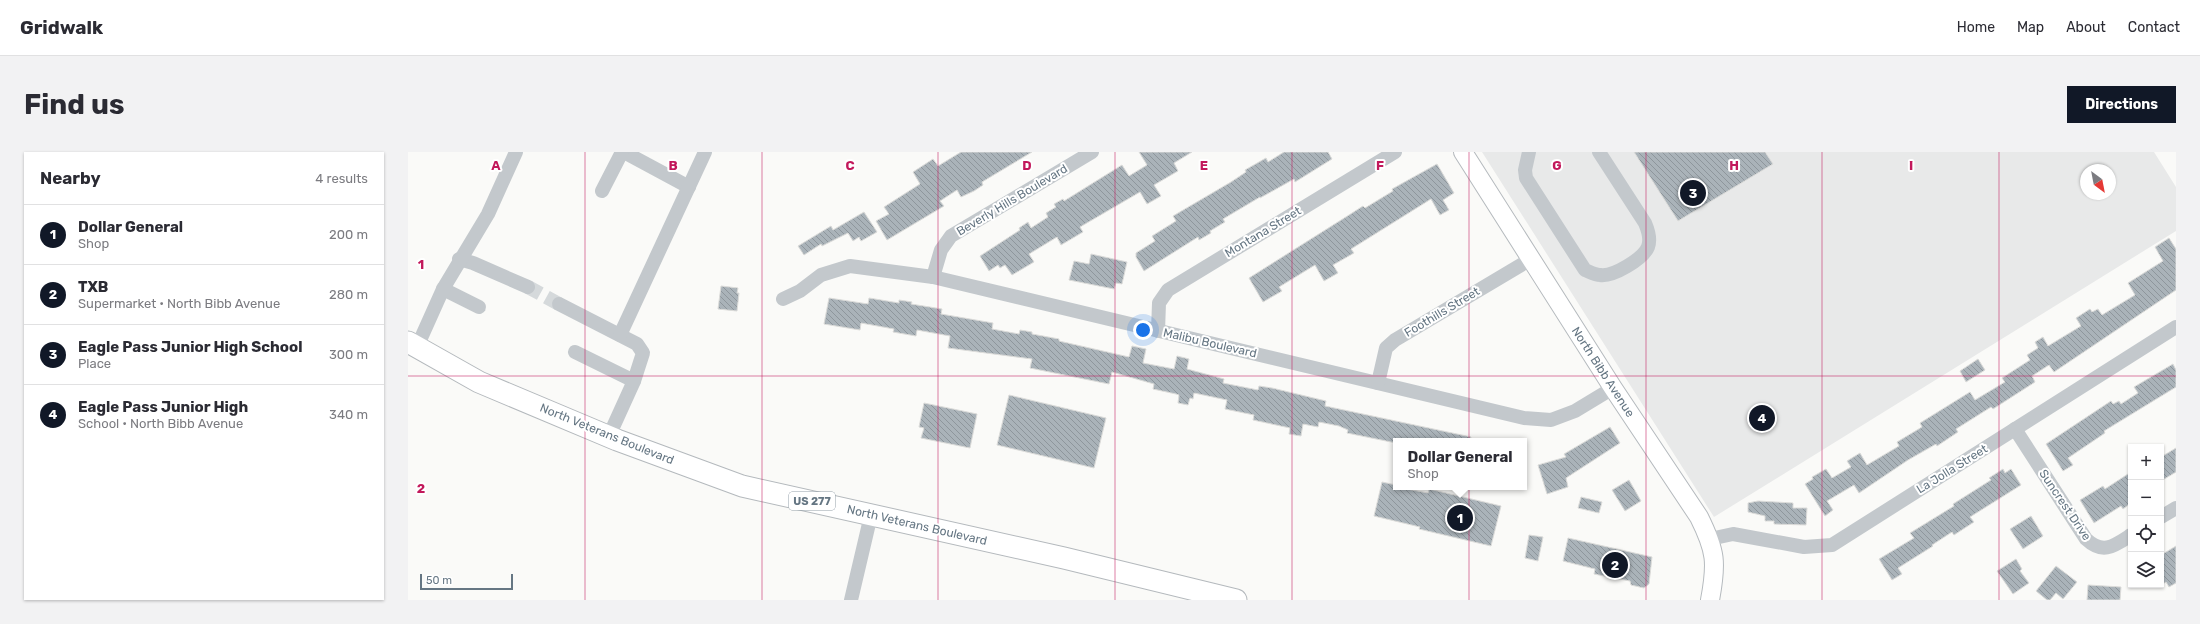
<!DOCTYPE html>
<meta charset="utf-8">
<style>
:root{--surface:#fff;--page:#f2f2f3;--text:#2b2b33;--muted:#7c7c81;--line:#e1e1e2;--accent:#111827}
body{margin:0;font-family:Rubik,sans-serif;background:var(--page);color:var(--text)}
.controls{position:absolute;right:12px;bottom:12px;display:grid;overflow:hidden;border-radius:0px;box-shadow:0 1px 3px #0004}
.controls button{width:36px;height:36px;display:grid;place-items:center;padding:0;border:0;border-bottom:1px solid var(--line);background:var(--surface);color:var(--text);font:20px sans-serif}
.compass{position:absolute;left:1672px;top:12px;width:36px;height:36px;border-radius:50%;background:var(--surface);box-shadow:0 1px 3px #0004;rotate:148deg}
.scale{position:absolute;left:12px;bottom:10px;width:93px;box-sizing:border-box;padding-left:4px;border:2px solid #657683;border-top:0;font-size:11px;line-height:14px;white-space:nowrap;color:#657683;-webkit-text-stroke:3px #fff;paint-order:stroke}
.you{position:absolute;left:735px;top:178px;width:14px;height:14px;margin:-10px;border:3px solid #fff;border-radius:50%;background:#1a73e8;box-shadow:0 0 0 6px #1a73e833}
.badge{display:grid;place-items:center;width:26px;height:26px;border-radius:50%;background:var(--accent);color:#fff;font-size:13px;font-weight:700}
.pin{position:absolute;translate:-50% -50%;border:2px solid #fff;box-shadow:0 1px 4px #0006}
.popup{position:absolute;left:985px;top:286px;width:134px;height:52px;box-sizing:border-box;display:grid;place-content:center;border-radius:0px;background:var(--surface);filter:drop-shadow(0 1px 3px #0005);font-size:13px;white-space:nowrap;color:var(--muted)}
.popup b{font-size:15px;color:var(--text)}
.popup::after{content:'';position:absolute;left:50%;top:100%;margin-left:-8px;border:8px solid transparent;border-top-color:var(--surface)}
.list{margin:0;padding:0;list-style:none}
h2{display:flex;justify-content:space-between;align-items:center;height:52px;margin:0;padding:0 16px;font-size:17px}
h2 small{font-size:13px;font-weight:400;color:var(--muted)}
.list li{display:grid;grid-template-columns:26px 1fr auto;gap:12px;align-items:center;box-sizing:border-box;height:60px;padding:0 16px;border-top:1px solid var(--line)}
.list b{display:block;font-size:15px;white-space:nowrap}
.list p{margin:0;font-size:13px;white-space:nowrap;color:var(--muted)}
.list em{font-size:13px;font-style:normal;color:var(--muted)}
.icon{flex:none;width:22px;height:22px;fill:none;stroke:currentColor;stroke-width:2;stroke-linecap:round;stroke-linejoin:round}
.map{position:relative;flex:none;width:1768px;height:448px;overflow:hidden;border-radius:0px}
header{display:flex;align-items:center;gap:24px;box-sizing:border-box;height:56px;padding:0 20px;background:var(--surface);border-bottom:1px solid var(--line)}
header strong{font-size:19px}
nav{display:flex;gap:22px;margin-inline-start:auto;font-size:14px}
.intro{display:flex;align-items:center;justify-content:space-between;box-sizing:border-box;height:96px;padding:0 24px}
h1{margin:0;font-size:28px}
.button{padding:10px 18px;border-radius:0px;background:var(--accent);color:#fff;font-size:14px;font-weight:700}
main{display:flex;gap:24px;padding:0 24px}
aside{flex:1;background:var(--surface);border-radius:0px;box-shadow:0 1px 3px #0004}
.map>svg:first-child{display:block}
</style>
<header>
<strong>Gridwalk</strong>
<nav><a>Home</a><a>Map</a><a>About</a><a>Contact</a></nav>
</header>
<div class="intro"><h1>Find us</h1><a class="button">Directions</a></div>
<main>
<aside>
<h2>Nearby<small>4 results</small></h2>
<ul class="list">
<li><span class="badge">1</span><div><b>Dollar General</b><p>Shop</p></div><em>200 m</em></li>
<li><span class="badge">2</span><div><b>TXB</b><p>Supermarket · North Bibb Avenue</p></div><em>280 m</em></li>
<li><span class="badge">3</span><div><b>Eagle Pass Junior High School</b><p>Place</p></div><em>300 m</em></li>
<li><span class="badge">4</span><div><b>Eagle Pass Junior High</b><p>School · North Bibb Avenue</p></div><em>340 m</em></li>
</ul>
</aside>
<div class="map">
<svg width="1768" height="448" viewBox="0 0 1768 448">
<defs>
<pattern id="building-back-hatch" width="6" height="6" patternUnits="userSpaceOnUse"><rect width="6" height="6" fill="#aab3b9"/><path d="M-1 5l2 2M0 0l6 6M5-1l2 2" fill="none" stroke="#8e969c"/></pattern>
</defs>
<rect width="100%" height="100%" fill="#fafaf8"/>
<!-- built -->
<path fill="#e8e9e9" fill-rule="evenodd" d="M1074 0H1746L1768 35V79L1306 365ZM1678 18H1702V42H1678Z"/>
<!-- building -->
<g fill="url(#building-back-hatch)" stroke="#dcdcda">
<polygon points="553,0 624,0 574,30 575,33 566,39 553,45 549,38 532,49 536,54 479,88 468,69 481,62 476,55 512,32 505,20 525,7 530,14"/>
<polygon points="731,0 784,0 766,11 770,19 746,33 753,44 739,52 732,40 672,75 675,80 653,93 649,85 621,102 626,110 604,123 597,113 592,116 590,113 581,119 572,104 612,78 611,76 620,70 623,76 640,65 638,61 648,55 646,52 655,47 656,49 714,13 721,24 739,13"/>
<polygon points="876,0 920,0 924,7 887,30 886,27 852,46 852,45 815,67 817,70 802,79 803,81 791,88 790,85 736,119 728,105 728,101 747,89 744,84 768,69 765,64 823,30 838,20 837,18 858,6 860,10"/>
<polygon points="1226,0 1357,0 1365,12 1270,69"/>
<polygon points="1029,12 1046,41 1035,48 1041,58 1032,63 1023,47 943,97 946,101 925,113 930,121 916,129 907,113 871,135 874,139 855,150 841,126 941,63 955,54 957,56 985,39 984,37"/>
<polygon points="456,60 469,80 453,89 451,85 445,89 440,81 414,94 413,92 396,103 390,94 423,74 425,78"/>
<polygon points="1761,86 1768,97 1768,138 1646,220 1641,213 1624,224 1627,230 1585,257 1583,255 1548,277 1550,280 1529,294 1528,292 1500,308 1451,341 1446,333 1419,349 1425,358 1417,364 1397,332 1405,327 1404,325 1418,317 1424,326 1443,315 1439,309 1452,301 1459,313 1491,294 1489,290 1514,275 1512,271 1562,240 1567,248 1597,230 1594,226 1622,208 1619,203 1630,196 1627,190 1635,185 1640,194 1673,174 1668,166 1682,157 1684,160 1690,157 1694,163 1727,143 1720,131 1755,109 1747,95"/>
<polygon points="683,102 719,110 714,132 708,131 706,137 661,128 666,109 681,112"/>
<polygon points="313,134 330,136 329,141 331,141 329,159 310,157"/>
<polygon points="421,146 460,152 461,146 491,151 491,148 504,150 503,152 534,157 533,162 585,171 584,177 611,182 612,178 624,180 624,182 651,187 651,189 721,205 724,194 738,197 735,211 766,217 769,204 781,207 779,217 816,227 815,231 850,238 851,234 864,236 918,249 917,254 1063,285 1062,289 988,289 988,291 939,281 940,278 931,274 911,270 910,275 895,272 893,284 881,282 882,276 845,268 846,263 817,257 819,248 786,241 785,247 782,246 780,253 770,251 771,243 768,242 745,237 746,232 704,220 701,232 622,216 624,207 540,196 542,184 509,178 508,184 485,180 486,177 453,171 452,178 416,172"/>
<polygon points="1570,207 1577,218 1558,230 1552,219"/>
<polygon points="1765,212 1768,218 1768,235 1696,279 1697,281 1660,306 1665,313 1655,319 1638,292 1703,249 1705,252 1711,249 1713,252 1730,241 1726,235"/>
<polygon points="601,243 698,266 686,316 589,293"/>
<polygon points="516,251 569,262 562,296 513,286 516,276 511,275"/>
<polygon points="1202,275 1212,291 1158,326 1160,335 1139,342 1130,313 1158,305 1156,302"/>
<polygon points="1768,296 1768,320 1753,329 1753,305"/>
<polygon points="1595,317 1597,321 1603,317 1613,333 1562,365 1566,370 1546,383 1544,380 1524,393 1525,394 1490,416 1494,422 1484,428 1471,407 1506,386 1502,381 1546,354 1545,352 1583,328 1581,326"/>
<polygon points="1723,320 1723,351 1715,357 1713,354 1686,371 1672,348 1695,334 1697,337"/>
<polygon points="1221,328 1233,349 1217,359 1204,338"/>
<polygon points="974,330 988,333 988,335 1020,341 1021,337 1093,354 1083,394 1011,377 1012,375 966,364"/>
<polygon points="1173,345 1194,350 1191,361 1170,356"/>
<polygon points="1350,349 1385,351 1385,356 1399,356 1398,373 1366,372 1366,369 1357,369 1357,364 1340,360 1340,351"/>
<polygon points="1623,364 1635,384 1615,397 1602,377"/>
<polygon points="1121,383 1135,385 1130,409 1117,406"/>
<polygon points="1160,386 1244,405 1241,432 1236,436 1223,433 1222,429 1186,422 1187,417 1155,409"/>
<polygon points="1768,394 1768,431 1761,435 1758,430 1753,433 1753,403"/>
<polygon points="1608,407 1614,417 1612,419 1621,431 1605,442 1589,419"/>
<polygon points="1648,414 1669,430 1655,447 1648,441 1642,448 1639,448 1628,439"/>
<polygon points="1680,433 1713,435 1712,448 1679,448"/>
</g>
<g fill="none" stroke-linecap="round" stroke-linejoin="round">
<!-- minor-tunnel -->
<polyline stroke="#d5d9db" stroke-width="14" stroke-dasharray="14 7" stroke-linecap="butt" points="120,135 151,152"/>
<defs>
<path id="major" d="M1055 0 1205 236 1291 365C1308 399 1309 411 1302 448"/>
<polyline id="highway" points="0,190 71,230 209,288 334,334 656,406 828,448"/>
</defs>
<!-- major casing -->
<use href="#major" stroke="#b5babe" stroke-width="20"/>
<!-- highway casing -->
<use href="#highway" stroke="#b4b9bd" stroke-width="23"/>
<!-- minor -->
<g stroke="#c3c8cc" stroke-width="14">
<polyline points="216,0 281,35"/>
<path d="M1121 0 1117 18 1118 26 1177 118C1182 120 1187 123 1192 123 1205 125 1235 107 1240 95 1243 87 1240 78 1237 71L1191 0"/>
<polyline points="194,39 214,0"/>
<polyline points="51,107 65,111 120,135"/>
<polyline points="525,125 533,98 543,84 684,0"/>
<polyline points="35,137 71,155"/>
<polyline points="375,147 392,139 413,123 442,114 525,125 1116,266 1143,268 1167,259 1205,236"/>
<polyline points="151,152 229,192 235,201 226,229 201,284"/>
<polyline points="750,179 751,151 760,138 987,0"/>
<polyline points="212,183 297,0"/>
<polyline points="9,195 35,137 80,62 108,0"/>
<polyline points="167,200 226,229"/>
<polyline points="970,231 978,196 987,188 1123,107"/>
<path d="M1607 277 1678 387C1695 403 1706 394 1723 383"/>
<polyline points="1753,365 1768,356"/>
<polyline points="1302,387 1325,382 1396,395 1424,393 1768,175"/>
<polyline points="443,448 463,363"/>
</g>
<!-- major -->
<use href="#major" stroke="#fff" stroke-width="18"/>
<!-- highway -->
<use href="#highway" stroke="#fff" stroke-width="21"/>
</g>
<!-- grid -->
<path fill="none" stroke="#c2185b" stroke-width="1" stroke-opacity="0.55" d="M177 0V448M354 0V448M530 0V448M707 0V448M884 0V448M1061 0V448M1238 0V448M1414 0V448M1591 0V448M0 224H1768"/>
<g text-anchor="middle" stroke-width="4" stroke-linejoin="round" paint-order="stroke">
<!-- shield labels -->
<rect fill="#fff" stroke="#939fa8" stroke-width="1" x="381" y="340" width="46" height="18" rx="3"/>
<g font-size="11" font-weight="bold" fill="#657683">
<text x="404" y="353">US 277</text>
</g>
<!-- street labels -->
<g font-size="12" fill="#657683" stroke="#fff">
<text transform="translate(604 48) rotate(-31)" y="4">Beverly Hills Boulevard</text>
<text transform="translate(855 80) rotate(-31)" y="4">Montana Street</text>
<text transform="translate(1034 160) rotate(-31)" y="4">Foothills Street</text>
<text transform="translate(802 191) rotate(13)" y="4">Malibu Boulevard</text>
<text transform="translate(1195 220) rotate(57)" y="4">North Bibb Avenue</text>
<text transform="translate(199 282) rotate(22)" y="4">North Veterans Boulevard</text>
<text transform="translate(1544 317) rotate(-32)" y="4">La Jolla Street</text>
<text transform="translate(1657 353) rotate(56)" y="4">Suncrest Drive</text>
<text transform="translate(509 373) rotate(13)" y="4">North Veterans Boulevard</text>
</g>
</g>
<g font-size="13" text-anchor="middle" font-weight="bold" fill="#c2185b" stroke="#fff" stroke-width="4" stroke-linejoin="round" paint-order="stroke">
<text x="88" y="18">A</text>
<text x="265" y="18">B</text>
<text x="442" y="18">C</text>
<text x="619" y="18">D</text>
<text x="796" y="18">E</text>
<text x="972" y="18">F</text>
<text x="1149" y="18">G</text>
<text x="1326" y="18">H</text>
<text x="1503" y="18">I</text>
<text x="13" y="117">1</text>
<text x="13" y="341">2</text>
</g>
</svg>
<div class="controls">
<button>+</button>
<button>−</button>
<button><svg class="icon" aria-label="locate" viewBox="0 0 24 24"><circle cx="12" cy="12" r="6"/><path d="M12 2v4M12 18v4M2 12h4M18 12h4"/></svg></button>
<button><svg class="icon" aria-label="layers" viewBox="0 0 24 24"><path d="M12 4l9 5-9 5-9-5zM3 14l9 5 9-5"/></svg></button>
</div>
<svg class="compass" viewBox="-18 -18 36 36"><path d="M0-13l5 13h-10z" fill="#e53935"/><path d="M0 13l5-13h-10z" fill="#7c7c81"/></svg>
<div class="scale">50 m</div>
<div class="you"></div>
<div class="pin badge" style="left:1052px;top:366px">1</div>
<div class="popup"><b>Dollar General</b>Shop</div>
<div class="pin badge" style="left:1207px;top:413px">2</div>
<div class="pin badge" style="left:1285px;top:41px">3</div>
<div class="pin badge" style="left:1354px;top:266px">4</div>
</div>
</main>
